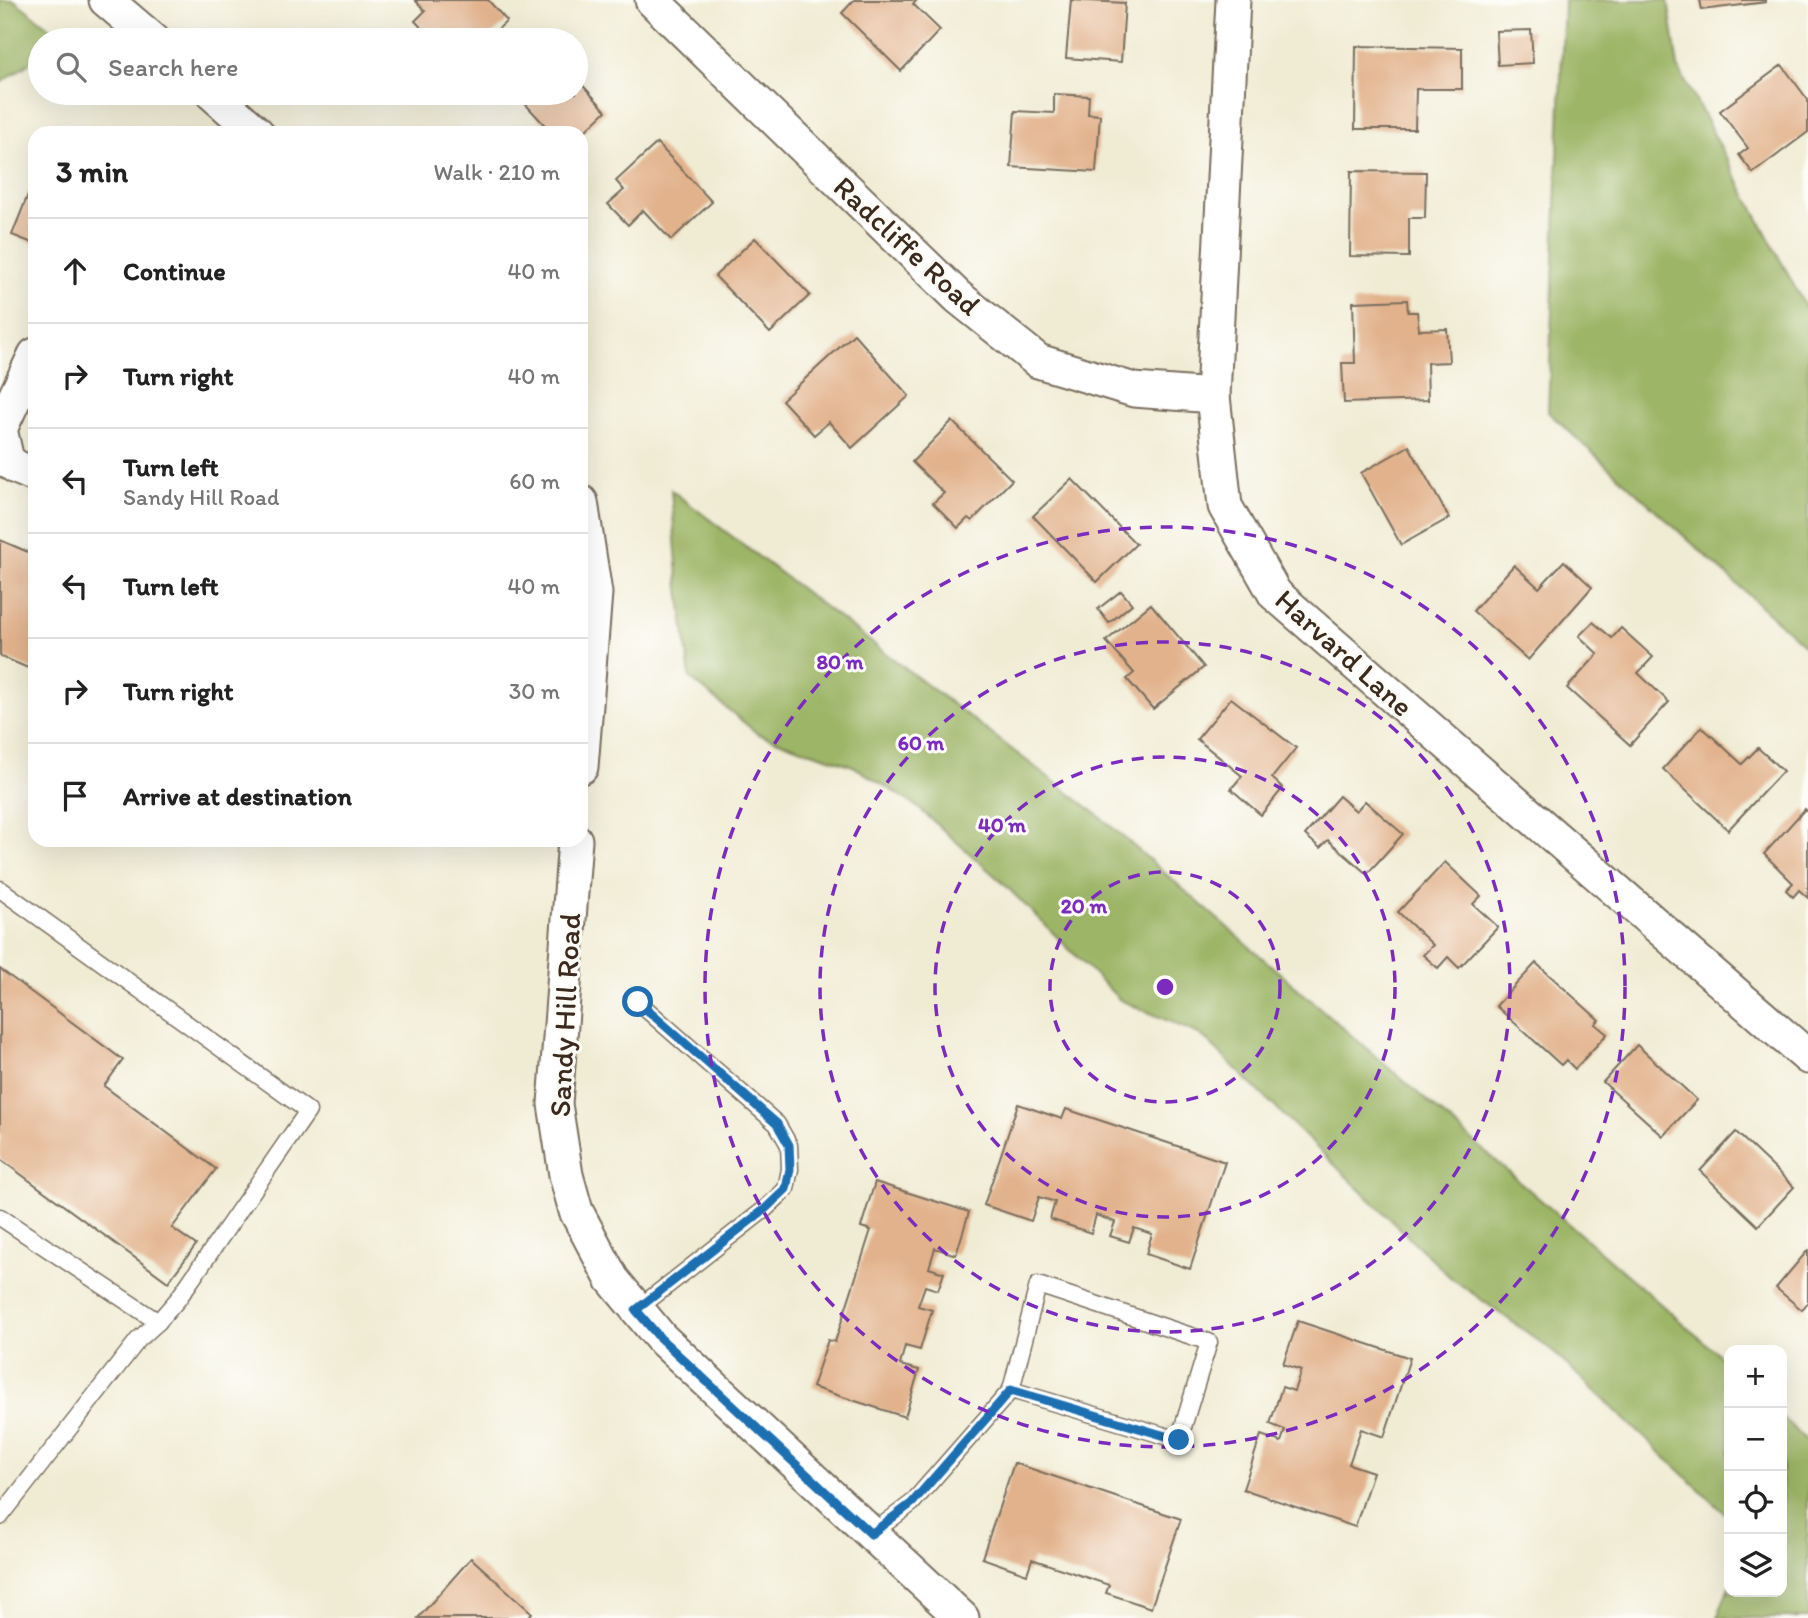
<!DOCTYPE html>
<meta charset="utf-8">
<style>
:root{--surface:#fff;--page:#f2f2f2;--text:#222;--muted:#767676;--line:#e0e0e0}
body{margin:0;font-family:Itim,sans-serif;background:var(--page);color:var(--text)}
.controls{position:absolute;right:21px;bottom:21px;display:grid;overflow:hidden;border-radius:14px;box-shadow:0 7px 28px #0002}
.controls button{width:63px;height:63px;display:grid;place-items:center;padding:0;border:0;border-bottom:2px solid var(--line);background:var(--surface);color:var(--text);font:35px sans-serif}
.stop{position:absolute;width:21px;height:21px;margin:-16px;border:5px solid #1f6fb2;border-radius:50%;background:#fff}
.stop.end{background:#1f6fb2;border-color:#fff;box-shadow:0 2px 7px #0008}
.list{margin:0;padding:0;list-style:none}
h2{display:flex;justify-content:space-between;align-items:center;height:91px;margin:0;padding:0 28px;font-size:30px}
h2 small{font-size:23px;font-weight:400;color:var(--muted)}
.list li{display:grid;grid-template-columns:46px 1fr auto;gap:21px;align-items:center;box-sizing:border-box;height:105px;padding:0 28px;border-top:2px solid var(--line)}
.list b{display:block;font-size:26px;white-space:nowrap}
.list p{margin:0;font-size:23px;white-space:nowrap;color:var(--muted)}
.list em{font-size:23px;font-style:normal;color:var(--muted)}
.icon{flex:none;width:38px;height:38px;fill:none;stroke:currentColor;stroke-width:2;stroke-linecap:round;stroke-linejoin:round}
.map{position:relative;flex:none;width:1808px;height:1618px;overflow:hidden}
.search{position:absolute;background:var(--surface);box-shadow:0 7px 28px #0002;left:28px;top:28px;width:560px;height:77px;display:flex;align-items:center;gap:18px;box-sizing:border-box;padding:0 24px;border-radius:38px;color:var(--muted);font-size:26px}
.panel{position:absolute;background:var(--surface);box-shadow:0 7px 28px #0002;left:28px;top:126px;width:560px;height:721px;border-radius:21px}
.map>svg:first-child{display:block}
</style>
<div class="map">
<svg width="1808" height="1618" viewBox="0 0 1808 1618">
<rect width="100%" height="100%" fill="#fdfcf7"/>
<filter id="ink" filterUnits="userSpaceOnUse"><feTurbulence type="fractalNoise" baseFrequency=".0143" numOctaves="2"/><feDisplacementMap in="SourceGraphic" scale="14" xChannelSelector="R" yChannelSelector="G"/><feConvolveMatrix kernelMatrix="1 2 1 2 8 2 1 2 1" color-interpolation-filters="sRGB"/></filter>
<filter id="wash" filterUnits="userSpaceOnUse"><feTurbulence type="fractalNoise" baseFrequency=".00686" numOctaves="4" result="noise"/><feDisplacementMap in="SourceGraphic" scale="28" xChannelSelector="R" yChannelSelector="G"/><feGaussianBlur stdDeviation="1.57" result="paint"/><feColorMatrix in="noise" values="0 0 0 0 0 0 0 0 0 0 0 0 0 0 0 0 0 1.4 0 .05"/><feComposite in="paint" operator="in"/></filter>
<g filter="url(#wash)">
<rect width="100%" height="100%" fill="#f0ecd4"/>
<!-- forest -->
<g fill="#9cb566" stroke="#6c7042" stroke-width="2">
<polygon points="0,0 14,0 65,40 40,40 40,56 0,83"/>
<polygon points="1564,0 1668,0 1678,67 1808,312 1808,649 1548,412"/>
<polygon points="671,490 1098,815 1718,1354 1729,1366 1729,1517 1550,1349 1450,1277 1201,1035 1120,1000 1003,883 916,806 853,766 758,734 690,678 679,589"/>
<polygon points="1782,1417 1808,1442 1808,1618 1717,1618 1729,1586 1729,1592 1782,1592"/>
</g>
<g id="blocks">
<!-- building -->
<g fill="#e2b28c">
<polygon points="415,0 488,0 507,21 486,40 433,40 415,21 425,11"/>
<polygon points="854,0 917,0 913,4 940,30 901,71 842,13"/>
<polygon points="1071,0 1125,3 1121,62 1066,58"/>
<polygon points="1700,0 1766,0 1766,2 1702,10"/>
<polygon points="1531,30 1533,63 1498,65 1496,31"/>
<polygon points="1356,46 1462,48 1462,89 1416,89 1415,129 1355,129"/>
<polygon points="1782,65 1808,100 1808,132 1753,173 1739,155 1748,148 1720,111"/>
<polygon points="576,78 606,111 581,135 581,133 552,133 517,95 576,93"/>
<polygon points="1054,94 1089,96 1088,114 1100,115 1096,172 1011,167 1015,111 1054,113"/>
<polygon points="657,143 712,202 671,240 643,210 628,225 608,204 624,190 616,181"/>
<polygon points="1351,171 1426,172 1425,218 1409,218 1409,257 1350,256"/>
<polygon points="35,177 35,244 12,235"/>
<polygon points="755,238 810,295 770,333 715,276"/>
<polygon points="1407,300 1408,312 1417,312 1419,330 1447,329 1449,362 1427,363 1428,400 1344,403 1342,363 1355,363 1353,302"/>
<polygon points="854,334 909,396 852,448 829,422 814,435 782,400"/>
<polygon points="952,421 1012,480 972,521 968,518 958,528 933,503 944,493 912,462"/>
<polygon points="1409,446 1449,518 1401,545 1361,473"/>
<polygon points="1072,479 1136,544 1097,582 1033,516"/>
<polygon points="0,540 35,555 35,671 0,656"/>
<polygon points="1564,561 1592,587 1528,660 1473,611 1514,565 1539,588"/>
<polygon points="1121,591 1132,604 1109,623 1098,609"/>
<polygon points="1151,604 1204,667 1153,709 1127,679 1134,673 1106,641"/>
<polygon points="1593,622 1612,638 1621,628 1653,657 1638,673 1669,702 1630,745 1567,688 1598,654 1579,636"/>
<polygon points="1231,698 1296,748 1272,778 1283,788 1261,815 1231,789 1242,776 1197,739"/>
<polygon points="1702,727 1742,764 1758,748 1783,771 1728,830 1663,769"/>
<polygon points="1339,796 1356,811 1365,801 1403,834 1367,874 1328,840 1320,848 1305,835"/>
<polygon points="1805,809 1808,812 1808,898 1799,890 1793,897 1786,890 1793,883 1764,854"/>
<polygon points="1445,862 1481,896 1473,904 1498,927 1459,968 1448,957 1438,968 1423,955 1433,945 1398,912"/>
<polygon points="1536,963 1599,1020 1595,1024 1607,1034 1575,1069 1566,1060 1561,1065 1496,1006"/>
<polygon points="0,969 123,1060 104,1086 216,1169 172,1228 196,1245 168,1282 0,1159"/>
<polygon points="1637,1045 1697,1100 1663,1136 1603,1082"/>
<polygon points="1018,1104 1062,1119 1066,1109 1225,1162 1190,1269 1146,1254 1152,1234 1134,1228 1129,1242 1110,1236 1115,1222 1096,1215 1091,1233 1050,1219 1055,1202 1039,1197 1031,1221 984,1205"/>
<polygon points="1736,1132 1794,1187 1758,1226 1700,1171"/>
<polygon points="875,1182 969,1212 956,1255 935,1248 929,1268 944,1273 938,1290 925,1286 918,1306 932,1310 920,1350 905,1346 900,1365 919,1370 905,1417 812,1387 828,1340 835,1342 871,1230 861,1227"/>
<polygon points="1808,1250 1808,1302 1802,1310 1776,1288"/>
<polygon points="1298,1321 1410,1358 1384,1437 1361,1429 1349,1464 1373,1472 1355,1527 1243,1489 1261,1435 1281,1442 1285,1430 1270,1424 1282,1387 1294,1391 1301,1370 1283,1364"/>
<polygon points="1014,1463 1181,1519 1151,1608 1106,1593 1109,1585 1032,1559 1027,1574 982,1558"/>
<polygon points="471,1558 532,1613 527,1618 418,1618"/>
</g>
</g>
</g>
<g filter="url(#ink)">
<use href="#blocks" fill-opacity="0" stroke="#7a6e5e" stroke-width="2"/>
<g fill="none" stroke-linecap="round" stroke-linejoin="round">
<defs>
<g id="service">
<polyline points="0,889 308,1111 178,1299 158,1322 138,1340 0,1517"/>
<polyline points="0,1217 158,1322"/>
<polyline points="636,1310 765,1209 786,1189 790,1169 789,1145 777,1124 638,1002"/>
<polyline points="871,1534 912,1503 1011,1390 1179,1440 1209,1342 1038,1285 1011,1390"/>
</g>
<g id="minor">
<polyline points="106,0 153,40"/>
<polyline points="652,0 958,297 1038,361 1134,390 1213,396"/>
<polyline points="1233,0 1213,396 1225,506 1275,594 1808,1057"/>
<polyline points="212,93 257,133"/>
<polyline points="0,429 35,355"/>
<polyline points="0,429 7,460 16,467 35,475"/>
<polyline points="581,502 595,593 581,767"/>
<polyline points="575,840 555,1104 566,1175 576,1211 612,1279 661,1338 962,1618"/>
</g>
</defs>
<!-- service casing -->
<use href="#service" stroke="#7a6e5e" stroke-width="19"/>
<!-- minor casing -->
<use href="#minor" stroke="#7a6e5e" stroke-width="37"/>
<!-- service -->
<use href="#service" stroke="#fff" stroke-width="16"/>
<!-- minor -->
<use href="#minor" stroke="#fff" stroke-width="33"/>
</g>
</g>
<g fill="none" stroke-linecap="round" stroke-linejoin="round" filter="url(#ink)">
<!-- route -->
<polyline stroke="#1f6fb2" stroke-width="9" points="638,1002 777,1124 789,1145 790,1169 786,1189 765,1209 636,1310 660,1338 871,1534 912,1503 1011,1390 1179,1440"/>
</g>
<!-- distance rings -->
<g fill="none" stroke="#7b2cbf" stroke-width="3.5" stroke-dasharray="12 9">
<circle cx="1165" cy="987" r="115"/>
<circle cx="1165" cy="987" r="230"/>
<circle cx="1165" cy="987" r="345"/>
<circle cx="1165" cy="987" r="460"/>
</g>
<g text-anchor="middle" stroke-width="6" stroke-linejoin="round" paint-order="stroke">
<!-- street labels -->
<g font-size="30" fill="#3b2a1e" stroke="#fdfcf7">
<text transform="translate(907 246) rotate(43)" y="10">Radcliffe Road</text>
<text transform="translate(1344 653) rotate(42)" y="10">Harvard Lane</text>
<text transform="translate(565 1015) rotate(-87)" y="10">Sandy Hill Road</text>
</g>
</g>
<circle cx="1165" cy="987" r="10" fill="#7b2cbf" stroke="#fdfcf7" stroke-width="3.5"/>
<g font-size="21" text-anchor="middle" font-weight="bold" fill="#7b2cbf" stroke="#fdfcf7" stroke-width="6" stroke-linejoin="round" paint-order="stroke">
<text x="840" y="669">80 m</text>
<text x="921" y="750">60 m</text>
<text x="1002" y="832">40 m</text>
<text x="1084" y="913">20 m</text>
</g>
</svg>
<div class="controls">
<button>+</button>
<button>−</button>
<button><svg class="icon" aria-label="locate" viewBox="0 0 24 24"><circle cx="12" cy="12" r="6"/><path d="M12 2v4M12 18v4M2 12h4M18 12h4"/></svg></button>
<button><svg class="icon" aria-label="layers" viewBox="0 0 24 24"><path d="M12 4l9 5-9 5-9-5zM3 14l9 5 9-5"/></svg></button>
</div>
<div class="stop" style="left:638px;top:1002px"></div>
<div class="stop end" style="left:1179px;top:1440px"></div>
<div class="search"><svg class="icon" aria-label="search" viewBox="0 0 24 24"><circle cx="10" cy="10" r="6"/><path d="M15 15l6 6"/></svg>Search here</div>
<section class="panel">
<h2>3 min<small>Walk · 210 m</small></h2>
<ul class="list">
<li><svg class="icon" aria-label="ahead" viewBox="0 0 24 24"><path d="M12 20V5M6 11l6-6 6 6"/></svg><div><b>Continue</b></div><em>40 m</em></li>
<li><svg class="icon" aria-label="right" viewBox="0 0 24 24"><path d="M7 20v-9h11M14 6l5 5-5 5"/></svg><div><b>Turn right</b></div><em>40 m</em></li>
<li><svg class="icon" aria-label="left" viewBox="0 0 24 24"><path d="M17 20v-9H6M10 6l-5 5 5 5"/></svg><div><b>Turn left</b><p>Sandy Hill Road</p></div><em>60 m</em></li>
<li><svg class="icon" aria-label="left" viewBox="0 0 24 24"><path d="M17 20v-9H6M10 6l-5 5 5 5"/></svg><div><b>Turn left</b></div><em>40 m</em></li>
<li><svg class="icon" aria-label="right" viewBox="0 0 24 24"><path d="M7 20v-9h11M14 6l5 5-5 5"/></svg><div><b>Turn right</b></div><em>30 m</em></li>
<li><svg class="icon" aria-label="arrive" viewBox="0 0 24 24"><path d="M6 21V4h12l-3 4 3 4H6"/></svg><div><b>Arrive at destination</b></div></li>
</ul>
</section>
</div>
